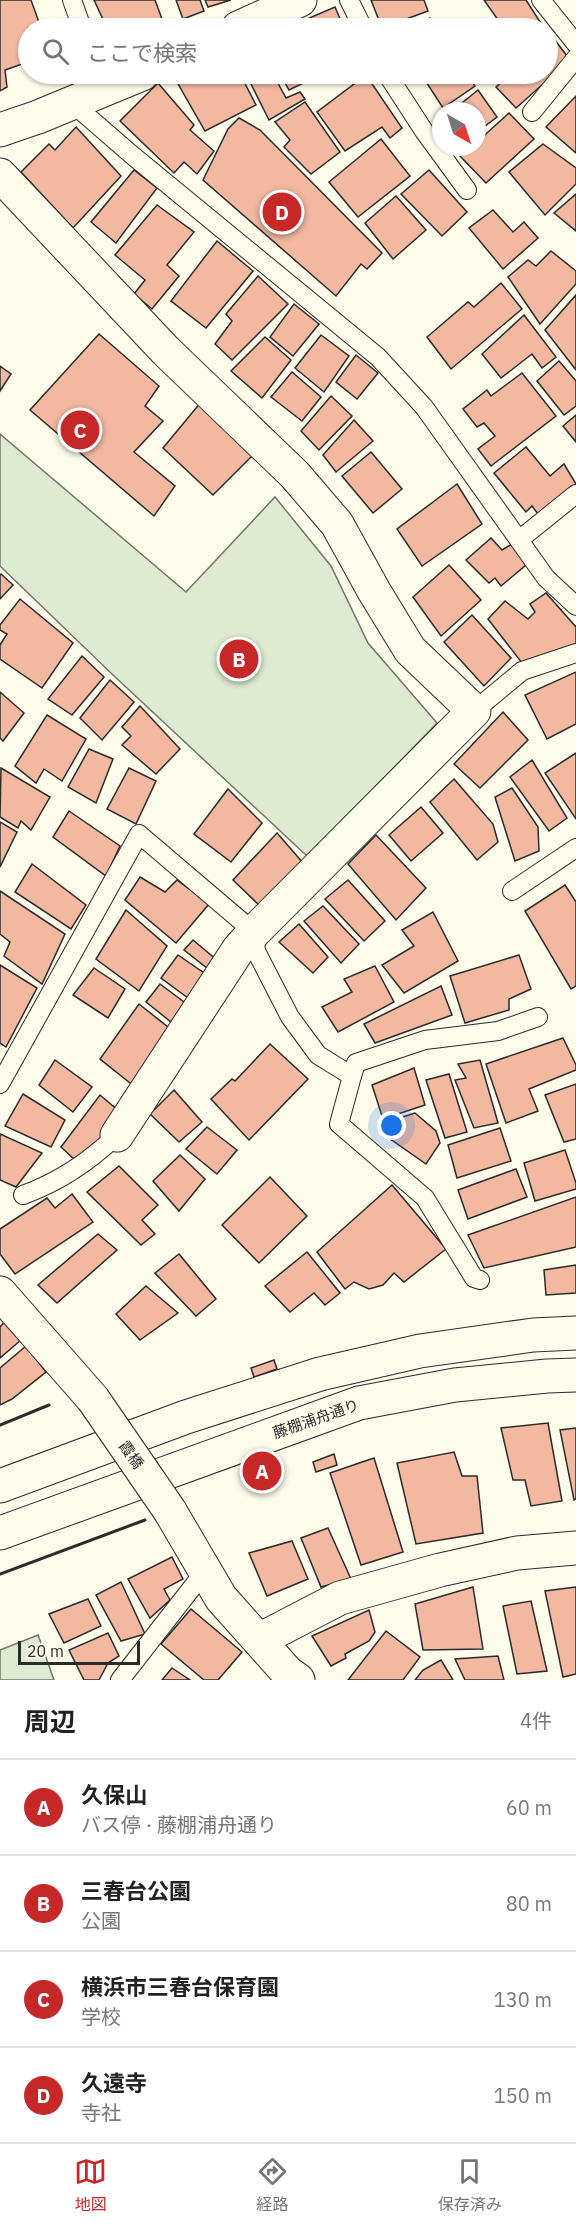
<!DOCTYPE html>
<html lang="ja">
<meta charset="utf-8">
<style>
:root{--surface:#fff;--page:#f6f6f6;--text:#222;--muted:#767676;--line:#e0e0e0;--accent:#c62828}
body{margin:0;font-family:"IBM Plex Sans","Noto Sans JP",sans-serif;background:var(--page);color:var(--text)}
.compass{position:absolute;left:432px;top:102px;width:54px;height:54px;border-radius:50%;background:var(--surface);box-shadow:0 2px 4px #0004;rotate:141deg}
.scale{position:absolute;left:18px;bottom:15px;width:122px;box-sizing:border-box;padding-left:6px;border:3px solid #2b2b2b;border-top:0;font-size:16px;line-height:21px;white-space:nowrap;color:#2b2b2b;-webkit-text-stroke:4px #fdfbea;paint-order:stroke}
.you{position:absolute;left:392px;top:1126px;width:21px;height:21px;margin:-15px;border:4px solid #fff;border-radius:50%;background:#1a73e8;box-shadow:0 0 0 9px #1a73e833}
.badge{display:grid;place-items:center;width:39px;height:39px;border-radius:50%;background:var(--accent);color:#fff;font-size:20px;font-weight:700}
.pin{position:absolute;translate:-50% -50%;border:3px solid #fff;box-shadow:0 2px 6px #0006}
.list{margin:0;padding:0;list-style:none}
h2{display:flex;justify-content:space-between;align-items:center;height:78px;margin:0;padding:0 24px;font-size:26px}
h2 small{font-size:20px;font-weight:400;color:var(--muted)}
.list li{display:grid;grid-template-columns:39px 1fr auto;gap:18px;align-items:center;box-sizing:border-box;height:96px;padding:0 24px;border-top:2px solid var(--line)}
.list b{display:block;font-size:22px;white-space:nowrap}
.list p{margin:0;font-size:20px;white-space:nowrap;color:var(--muted)}
.list em{font-size:20px;font-style:normal;color:var(--muted)}
.icon{flex:none;width:33px;height:33px;fill:none;stroke:currentColor;stroke-width:2;stroke-linecap:round;stroke-linejoin:round}
.map{position:relative;flex:none;width:576px;height:1680px;overflow:hidden}
.search{position:absolute;background:var(--surface);box-shadow:0 2px 4px #0004;left:18px;right:18px;top:18px;height:66px;display:flex;align-items:center;gap:15px;box-sizing:border-box;padding:0 21px;border-radius:33px;color:var(--muted);font-size:22px}
.sheet{height:462px;background:var(--surface)}
nav{display:flex;justify-content:space-around;align-items:center;box-sizing:border-box;height:84px;border-top:2px solid var(--line);background:var(--surface);font-size:16px;color:var(--muted)}
nav a{display:grid;justify-items:center;gap:3px}
nav .on{color:var(--accent)}
.map>svg:first-child{display:block}
</style>
<div class="map">
<svg width="576" height="1680" viewBox="0 0 576 1680">
<rect width="100%" height="100%" fill="#fdfbea"/>
<!-- green -->
<g fill="#deebd1" stroke="#74746e" stroke-width="1.5">
<polygon points="0,434 186,592 275,497 331,566 368,643 437,723 308,857 112,674 0,566"/>
<polygon points="38,1635 54,1680 0,1680 0,1650"/>
</g>
<!-- building -->
<g fill="#f2b8a0" stroke="#2b2b2b" stroke-width="1.5">
<polygon points="0,0 31,0 41,28 28,28 28,62 5,70 7,87 0,91"/>
<polygon points="94,0 155,0 162,19 136,28 107,28"/>
<polygon points="176,0 200,0 204,11 183,19"/>
<polygon points="205,0 231,0 208,7"/>
<polygon points="371,0 424,0 428,11 382,28"/>
<polygon points="484,0 526,0 544,28 499,28 503,27"/>
<polygon points="335,7 344,28 295,28 293,25"/>
<polygon points="430,18 437,28 409,28"/>
<polygon points="552,36 570,60 516,108 496,87 511,74 548,74 548,40"/>
<polygon points="193,74 240,74 256,105 205,131 177,82"/>
<polygon points="246,74 273,74 286,98 300,92 305,99 269,120"/>
<polygon points="280,74 307,74 310,80 289,90"/>
<polygon points="421,74 467,74 475,86 443,108"/>
<polygon points="366,75 402,128 390,138 382,127 345,151 317,112"/>
<polygon points="158,83 194,125 190,130 214,151 197,174 184,162 174,173 120,121"/>
<polygon points="478,90 497,117 477,132 477,111 452,111"/>
<polygon points="576,96 576,153 546,127"/>
<polygon points="305,102 340,152 311,174 284,147 290,140 275,122"/>
<polygon points="509,113 534,139 486,183 460,156 471,147 477,147 477,142"/>
<polygon points="239,118 260,130 382,253 367,269 361,264 336,296 203,180 228,129"/>
<polygon points="76,127 121,176 73,228 21,172 49,144 55,150"/>
<polygon points="381,139 410,176 358,217 329,182"/>
<polygon points="543,144 576,168 576,184 545,215 509,172"/>
<polygon points="134,170 157,188 116,243 91,222"/>
<polygon points="429,170 467,212 442,236 401,194"/>
<polygon points="576,194 576,231 554,213"/>
<polygon points="396,196 426,230 393,259 365,223"/>
<polygon points="157,205 194,232 167,265 179,276 152,309 134,294 145,280 115,255"/>
<polygon points="493,210 513,232 524,222 538,238 503,269 469,228"/>
<polygon points="217,241 253,271 206,328 171,301"/>
<polygon points="551,251 576,271 576,284 540,324 508,277 528,260 536,266"/>
<polygon points="258,276 288,304 232,360 215,344 232,321 226,314"/>
<polygon points="501,283 522,309 451,369 427,337 468,302 474,307"/>
<polygon points="576,295 576,370 545,330"/>
<polygon points="294,304 319,324 293,356 270,337"/>
<polygon points="524,315 556,357 542,368 532,354 501,378 482,354"/>
<polygon points="99,334 159,386 145,406 163,421 134,452 175,486 154,516 30,410"/>
<polygon points="321,335 349,356 324,392 295,368"/>
<polygon points="265,337 291,360 262,398 231,371"/>
<polygon points="356,355 378,373 357,399 336,382"/>
<polygon points="559,361 576,381 576,406 564,415 537,381"/>
<polygon points="0,366 11,374 0,391"/>
<polygon points="292,372 321,397 302,421 271,397"/>
<polygon points="522,373 556,416 491,466 478,449 495,436 484,423 477,427 463,409 487,390 491,396"/>
<polygon points="331,396 352,416 319,450 301,431"/>
<polygon points="201,402 255,453 213,495 163,448"/>
<polygon points="576,415 576,442 563,426"/>
<polygon points="354,420 373,441 336,472 323,455"/>
<polygon points="526,447 550,476 564,464 576,484 576,489 541,518 532,506 526,512 494,473"/>
<polygon points="371,452 402,489 373,513 342,476"/>
<polygon points="457,484 482,524 422,566 397,529"/>
<polygon points="491,538 502,550 512,544 526,565 501,586 495,578 489,583 466,560"/>
<polygon points="449,565 481,600 441,636 413,597"/>
<polygon points="1,574 13,585 0,599 0,575"/>
<polygon points="546,593 576,627 576,646 522,663 488,619 505,601 528,619 535,612 530,604"/>
<polygon points="20,599 73,643 42,688 0,659 0,645 7,634 0,630 0,625"/>
<polygon points="472,615 511,658 484,686 444,642"/>
<polygon points="82,656 104,677 72,715 48,699"/>
<polygon points="576,672 576,724 547,739 525,695"/>
<polygon points="110,680 134,702 102,740 80,718"/>
<polygon points="0,692 24,713 3,741 0,738"/>
<polygon points="140,706 180,749 156,774 122,745 131,736 122,727"/>
<polygon points="503,712 528,740 480,788 454,764"/>
<polygon points="47,715 86,739 62,781 44,769 36,783 15,766"/>
<polygon points="89,749 113,759 96,803 68,787"/>
<polygon points="576,753 576,819 545,773"/>
<polygon points="532,760 567,818 549,831 510,777"/>
<polygon points="1,768 50,797 31,830 21,821 18,828 0,817"/>
<polygon points="129,768 156,781 136,824 107,809"/>
<polygon points="454,779 493,824 498,842 477,860 430,802"/>
<polygon points="512,788 538,827 539,851 515,861 495,797"/>
<polygon points="228,789 262,823 231,862 194,834"/>
<polygon points="421,807 443,833 411,861 389,835"/>
<polygon points="69,811 120,846 106,876 53,837"/>
<polygon points="0,822 17,832 0,867"/>
<polygon points="277,833 304,864 260,906 233,880"/>
<polygon points="376,835 426,888 396,920 348,864"/>
<polygon points="32,864 86,905 71,929 15,892"/>
<polygon points="140,877 165,892 177,880 209,904 176,943 125,900"/>
<polygon points="348,880 385,921 364,941 325,899"/>
<polygon points="565,885 576,902 576,986 571,989 525,911"/>
<polygon points="0,891 65,934 42,984 4,956 10,942 0,934"/>
<polygon points="323,906 359,944 341,963 304,921"/>
<polygon points="126,910 167,946 139,991 96,959"/>
<polygon points="433,912 458,961 404,993 382,965 414,946 402,930"/>
<polygon points="299,924 328,957 313,973 279,942"/>
<polygon points="193,940 218,961 212,972 184,950"/>
<polygon points="178,955 207,975 192,1001 161,978"/>
<polygon points="519,955 531,989 509,999 509,1010 465,1023 450,976"/>
<polygon points="0,965 37,988 6,1047 0,1043"/>
<polygon points="375,966 394,1002 338,1032 322,1007 352,992 344,979"/>
<polygon points="94,968 125,989 108,1018 73,995"/>
<polygon points="160,984 188,1005 176,1026 146,1002"/>
<polygon points="441,986 452,1015 375,1043 364,1024"/>
<polygon points="139,1004 173,1031 135,1087 100,1059"/>
<polygon points="563,1038 576,1065 576,1070 529,1089 538,1111 506,1123 486,1064"/>
<polygon points="270,1044 308,1079 249,1140 211,1099 232,1079 235,1081"/>
<polygon points="55,1060 92,1087 73,1112 39,1085"/>
<polygon points="480,1060 498,1123 474,1128 455,1080 466,1078 458,1064"/>
<polygon points="414,1068 425,1105 383,1119 372,1085"/>
<polygon points="449,1074 467,1132 445,1138 426,1080"/>
<polygon points="576,1084 576,1139 564,1142 545,1095"/>
<polygon points="174,1090 202,1122 179,1142 150,1114"/>
<polygon points="23,1094 65,1120 51,1147 5,1126"/>
<polygon points="100,1095 120,1112 105,1137 75,1160 61,1147"/>
<polygon points="415,1113 436,1131 440,1143 426,1164 386,1136 399,1118"/>
<polygon points="207,1127 237,1150 217,1174 186,1149"/>
<polygon points="500,1128 511,1161 457,1178 448,1145"/>
<polygon points="0,1134 42,1153 16,1187 0,1180"/>
<polygon points="565,1150 576,1183 576,1189 535,1201 524,1163"/>
<polygon points="180,1155 205,1179 179,1211 153,1181"/>
<polygon points="119,1166 158,1205 142,1220 155,1234 141,1245 87,1192"/>
<polygon points="516,1169 527,1197 468,1219 458,1190"/>
<polygon points="270,1177 307,1216 259,1263 222,1225"/>
<polygon points="392,1185 446,1249 404,1282 394,1273 383,1285 369,1289 354,1282 345,1289 317,1252"/>
<polygon points="72,1194 93,1222 15,1274 0,1254 0,1229 47,1198 55,1208"/>
<polygon points="576,1197 576,1247 484,1268 468,1235"/>
<polygon points="98,1234 117,1250 57,1303 38,1285"/>
<polygon points="307,1252 340,1293 325,1305 314,1293 290,1312 265,1286"/>
<polygon points="179,1254 216,1299 196,1316 155,1273"/>
<polygon points="576,1265 576,1293 546,1295 544,1270"/>
<polygon points="146,1286 178,1313 140,1340 116,1314"/>
<polygon points="5,1321 21,1340 0,1358 0,1327"/>
<polygon points="26,1346 46,1372 12,1399 0,1405 0,1368"/>
<polygon points="274,1360 277,1369 254,1377 251,1368"/>
<polygon points="548,1423 562,1501 531,1506 525,1480 513,1480 501,1428"/>
<polygon points="576,1428 576,1499 574,1500 560,1430"/>
<polygon points="454,1452 462,1476 477,1476 483,1533 416,1544 397,1463"/>
<polygon points="334,1454 337,1465 316,1472 313,1462"/>
<polygon points="374,1458 403,1552 361,1565 330,1473"/>
<polygon points="328,1528 351,1579 321,1587 301,1538"/>
<polygon points="292,1541 308,1579 267,1596 249,1553"/>
<polygon points="172,1557 183,1579 164,1589 170,1600 150,1618 128,1579"/>
<polygon points="121,1582 145,1634 121,1641 96,1595"/>
<polygon points="473,1587 483,1649 423,1650 415,1604"/>
<polygon points="576,1587 576,1674 563,1677 545,1591"/>
<polygon points="88,1599 101,1626 64,1643 49,1614"/>
<polygon points="531,1601 547,1671 517,1674 503,1606"/>
<polygon points="191,1609 242,1652 218,1680 204,1680 161,1644"/>
<polygon points="369,1610 375,1632 369,1641 345,1654 346,1658 331,1666 312,1636"/>
<polygon points="386,1631 420,1657 403,1680 348,1680"/>
<polygon points="108,1633 119,1656 108,1663 99,1680 84,1680 69,1650"/>
<polygon points="498,1656 504,1680 465,1680 455,1659"/>
<polygon points="441,1660 453,1680 415,1680 423,1670"/>
<polygon points="172,1668 190,1680 162,1680"/>
</g>
<g fill="none" stroke-linecap="round" stroke-linejoin="round">
<defs>
<g id="service">
<polyline points="72,0 82,28"/>
<polyline points="349,0 363,28"/>
<polyline points="541,0 576,44"/>
<polyline points="387,74 424,131 467,190"/>
<polyline points="72,103 132,155 378,357 424,407 546,578 576,606"/>
<polyline points="532,112 576,58"/>
<polyline points="519,540 576,494"/>
<polyline points="474,711 522,671 576,653"/>
<polyline points="512,891 576,848"/>
<polyline points="352,1076 356,1063 425,1040 498,1031 538,1017"/>
<polyline points="0,1084 139,834 254,932 256,951 290,1017 318,1055 352,1076 339,1124 425,1198 474,1278 480,1280"/>
<path d="M23 1195C59 1182 90 1161 117 1135"/>
<polyline points="120,1680 205,1571"/>
</g>
<g id="minor">
<polyline points="238,28 300,0"/>
<polyline points="0,130 38,117 142,74"/>
<polyline points="0,175 166,351 295,475 337,524 374,591 410,650 474,711 254,932 238,950 117,1135"/>
<polyline points="0,1293 93,1399"/>
<polyline points="170,1511 221,1598 287,1672 298,1680"/>
<polyline points="259,1640 340,1598 440,1570 517,1553 576,1548"/>
</g>
<g id="primary">
<polyline points="0,1486 186,1417 320,1374 420,1351 533,1335 576,1333"/>
<polyline points="0,1533 359,1403 455,1385 547,1376 576,1375"/>
</g>
</defs>
<!-- service casing -->
<use href="#service" stroke="#2b2b2b" stroke-width="20"/>
<!-- minor casing -->
<use href="#minor" stroke="#2b2b2b" stroke-width="35"/>
<!-- primary casing -->
<use href="#primary" stroke="#2b2b2b" stroke-width="35"/>
<!-- service -->
<use href="#service" stroke="#fdfbea" stroke-width="18"/>
<!-- minor -->
<use href="#minor" stroke="#fdfbea" stroke-width="33"/>
<!-- primary -->
<use href="#primary" stroke="#fdfbea" stroke-width="33"/>
<defs>
<polyline id="minor-bridge" points="93,1399 170,1511"/>
</defs>
<!-- minor-bridge casing -->
<use href="#minor-bridge" stroke="#2b2b2b" stroke-width="35" stroke-linecap="butt"/>
<!-- minor-bridge -->
<use href="#minor-bridge" stroke="#fdfbea" stroke-width="33"/>
<!-- wall -->
<g stroke="#2b2b2b" stroke-width="3">
<polyline points="0,1425 49,1405"/>
<polyline points="0,1574 145,1520"/>
</g>
</g>
<g text-anchor="middle" stroke-width="4.5" stroke-linejoin="round" paint-order="stroke">
<!-- street labels -->
<g font-size="15" fill="#2b2b2b" stroke="#fdfbea">
<text transform="translate(316 1419) rotate(-19)" y="5">藤棚浦舟通り</text>
<text transform="translate(131 1455) rotate(55)" y="5">霞橋</text>
</g>
</g>
</svg>
<svg class="compass" viewBox="-18 -18 36 36"><path d="M0-13l5 13h-10z" fill="#e53935"/><path d="M0 13l5-13h-10z" fill="#767676"/></svg>
<div class="scale">20 m</div>
<div class="you"></div>
<div class="pin badge" style="left:262px;top:1471px">A</div>
<div class="pin badge" style="left:239px;top:659px">B</div>
<div class="pin badge" style="left:80px;top:430px">C</div>
<div class="pin badge" style="left:282px;top:212px">D</div>
<div class="search"><svg class="icon" aria-label="search" viewBox="0 0 24 24"><circle cx="10" cy="10" r="6"/><path d="M15 15l6 6"/></svg>ここで検索</div>
</div>
<section class="sheet">
<h2>周辺<small>4件</small></h2>
<ul class="list">
<li><span class="badge">A</span><div><b>久保山</b><p>バス停 · 藤棚浦舟通り</p></div><em>60 m</em></li>
<li><span class="badge">B</span><div><b>三春台公園</b><p>公園</p></div><em>80 m</em></li>
<li><span class="badge">C</span><div><b>横浜市三春台保育園</b><p>学校</p></div><em>130 m</em></li>
<li><span class="badge">D</span><div><b>久遠寺</b><p>寺社</p></div><em>150 m</em></li>
</ul>
</section>
<nav>
<a class="on"><svg class="icon" aria-label="map" viewBox="0 0 24 24"><path d="M3 6l6-2 6 2 6-2v14l-6 2-6-2-6 2zM9 4v14M15 6v14"/></svg>地図</a>
<a><svg class="icon" aria-label="directions" viewBox="0 0 24 24"><path d="M12 3l9 9-9 9-9-9zM9 14v-3h6M13 9l2 2-2 2"/></svg>経路</a>
<a><svg class="icon" aria-label="saved" viewBox="0 0 24 24"><path d="M7 4h10v16l-5-4-5 4z"/></svg>保存済み</a>
</nav>
